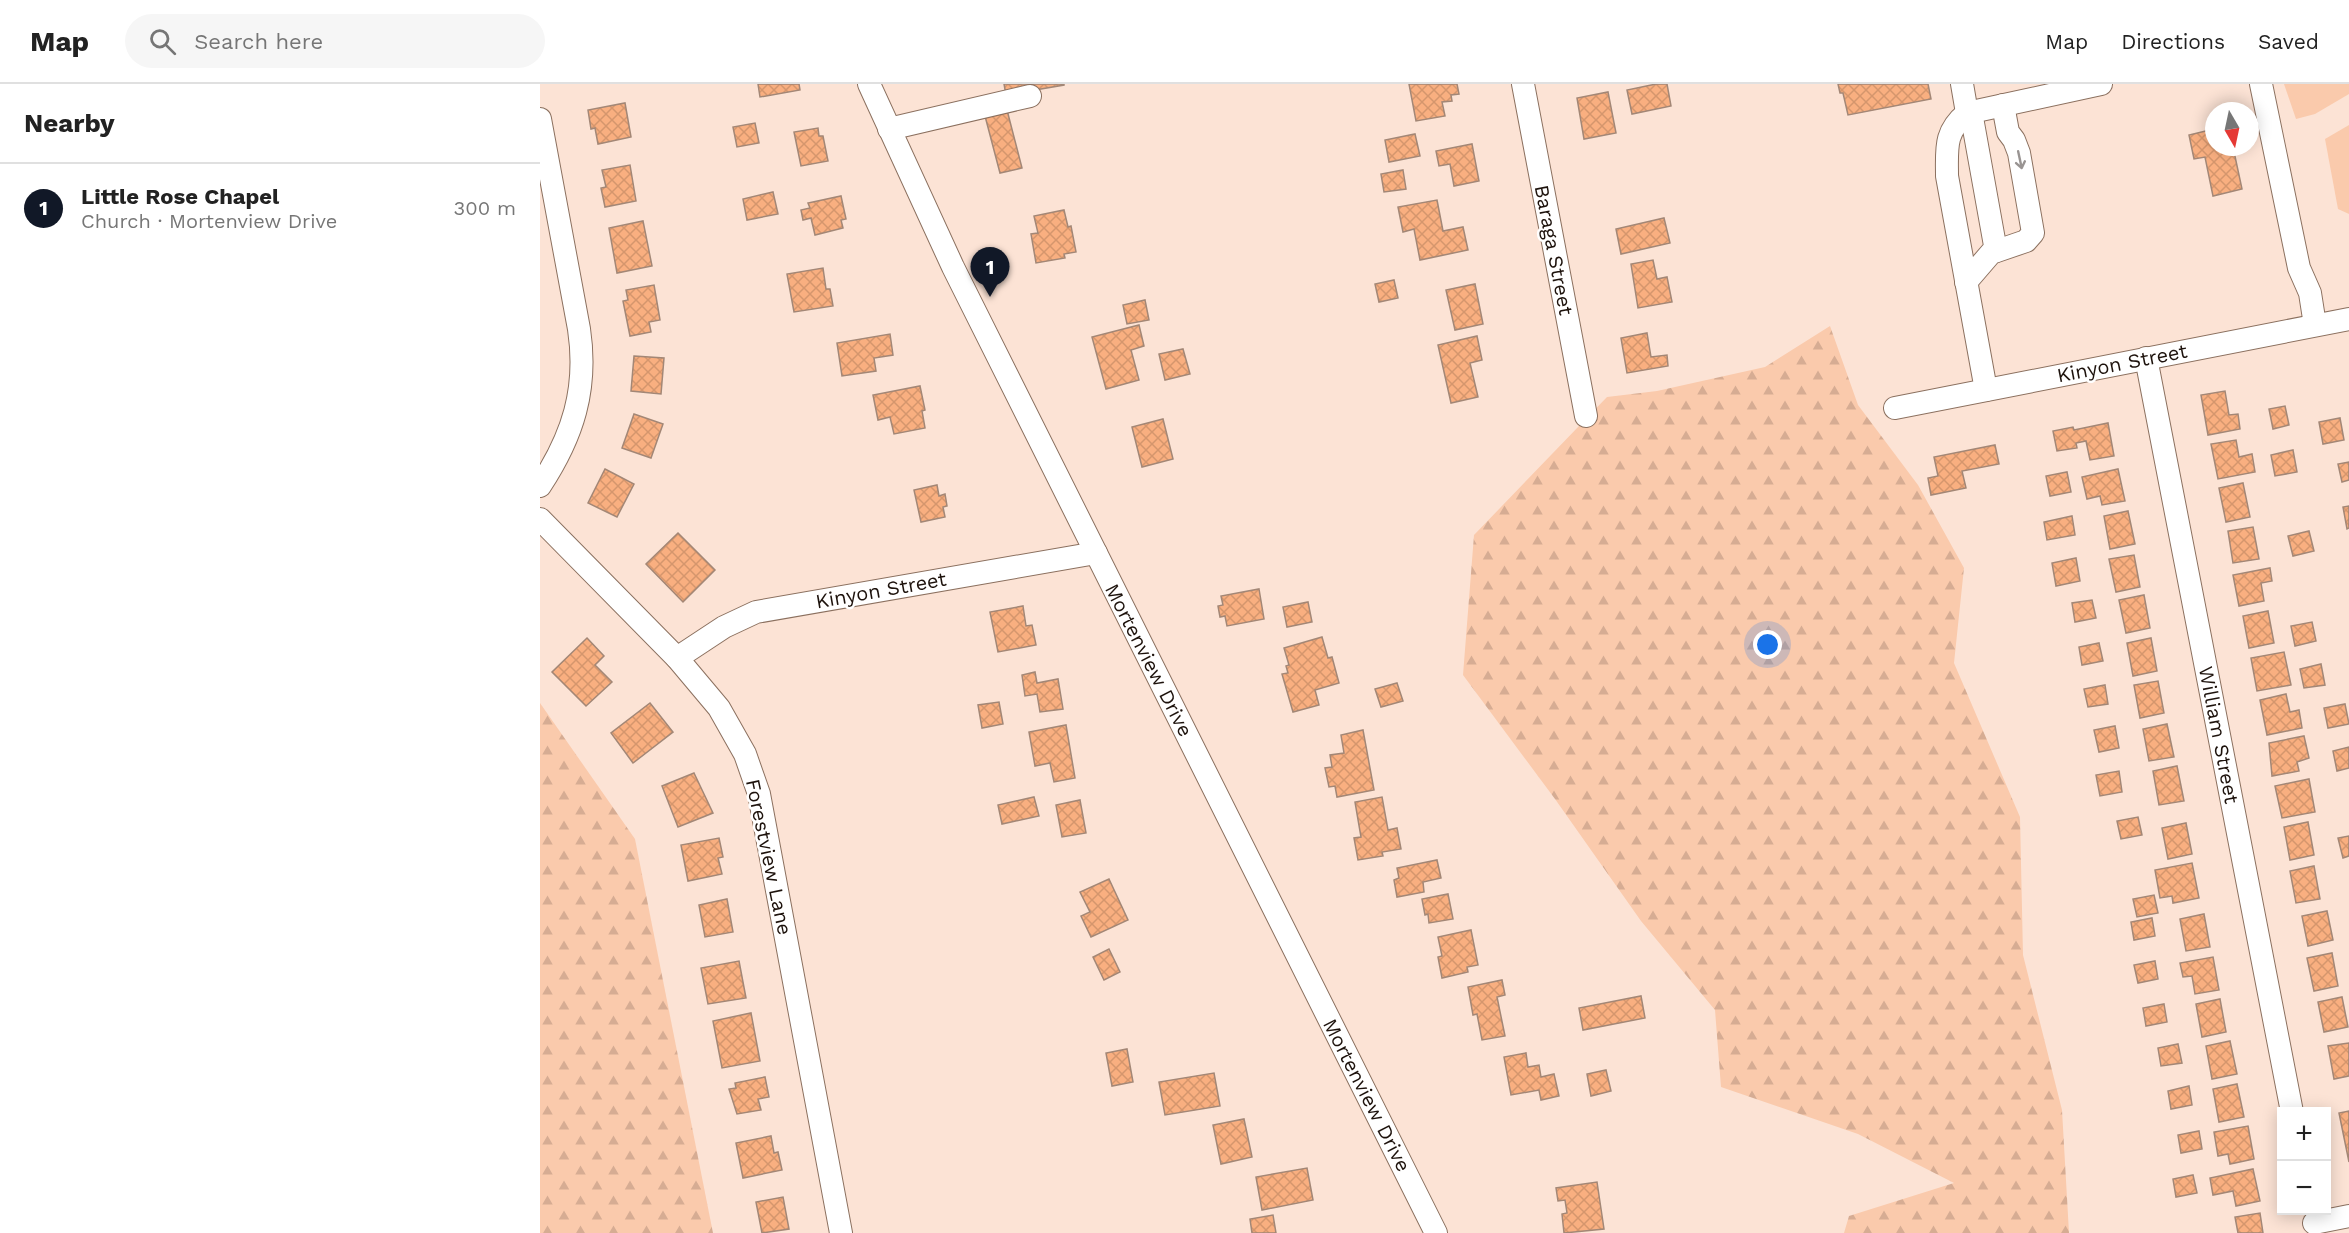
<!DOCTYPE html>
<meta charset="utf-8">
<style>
:root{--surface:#fff;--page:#f6f6f6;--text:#222;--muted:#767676;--line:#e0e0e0;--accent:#111827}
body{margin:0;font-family:"Work Sans",sans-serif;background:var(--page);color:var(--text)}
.controls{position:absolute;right:18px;bottom:18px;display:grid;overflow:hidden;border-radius:0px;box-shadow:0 3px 15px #0003}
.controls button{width:54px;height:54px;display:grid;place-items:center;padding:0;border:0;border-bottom:2px solid var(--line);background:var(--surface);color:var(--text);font:30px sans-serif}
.compass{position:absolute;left:1665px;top:18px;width:54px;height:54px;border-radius:50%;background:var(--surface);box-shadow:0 3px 15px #0003;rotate:171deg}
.you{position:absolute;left:1228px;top:561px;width:21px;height:21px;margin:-15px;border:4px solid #fff;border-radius:50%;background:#1a73e8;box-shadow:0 0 0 9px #1a73e833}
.badge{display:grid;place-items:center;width:39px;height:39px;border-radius:50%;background:var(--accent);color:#fff;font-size:20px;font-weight:700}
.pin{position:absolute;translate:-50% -50px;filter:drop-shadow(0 2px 3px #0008)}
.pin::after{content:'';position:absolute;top:32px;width:21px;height:18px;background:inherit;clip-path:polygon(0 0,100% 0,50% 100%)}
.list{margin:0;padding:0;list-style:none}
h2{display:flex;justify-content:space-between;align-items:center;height:78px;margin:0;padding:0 24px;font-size:26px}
h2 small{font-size:20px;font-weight:400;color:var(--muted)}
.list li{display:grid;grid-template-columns:39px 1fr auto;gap:18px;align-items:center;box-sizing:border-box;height:90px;padding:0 24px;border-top:2px solid var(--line)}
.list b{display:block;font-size:22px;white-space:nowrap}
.list p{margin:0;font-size:20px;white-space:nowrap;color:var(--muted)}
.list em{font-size:20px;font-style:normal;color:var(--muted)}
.icon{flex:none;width:33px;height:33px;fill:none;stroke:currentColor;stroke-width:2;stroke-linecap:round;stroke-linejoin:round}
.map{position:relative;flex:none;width:1809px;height:1149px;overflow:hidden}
header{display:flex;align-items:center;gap:36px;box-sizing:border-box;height:84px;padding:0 30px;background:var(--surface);border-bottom:2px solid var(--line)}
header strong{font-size:28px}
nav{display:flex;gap:33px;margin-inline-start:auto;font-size:21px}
.search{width:420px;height:54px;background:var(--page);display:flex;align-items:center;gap:15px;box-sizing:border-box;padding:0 21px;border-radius:33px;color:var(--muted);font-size:22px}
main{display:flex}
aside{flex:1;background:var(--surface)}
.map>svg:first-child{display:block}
</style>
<header>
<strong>Map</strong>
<div class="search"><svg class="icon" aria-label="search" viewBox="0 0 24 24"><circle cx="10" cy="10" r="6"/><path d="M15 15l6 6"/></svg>Search here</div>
<nav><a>Map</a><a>Directions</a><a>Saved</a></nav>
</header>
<main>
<aside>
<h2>Nearby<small></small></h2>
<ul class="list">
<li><span class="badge">1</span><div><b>Little Rose Chapel</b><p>Church · Mortenview Drive</p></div><em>300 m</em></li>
</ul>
</aside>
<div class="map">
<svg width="1809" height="1149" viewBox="0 0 1809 1149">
<defs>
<pattern id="forest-firs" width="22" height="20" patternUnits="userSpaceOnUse" patternTransform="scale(1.5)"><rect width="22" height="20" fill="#facaac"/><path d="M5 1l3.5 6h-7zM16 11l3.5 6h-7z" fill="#d6ac93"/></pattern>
<pattern id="building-cross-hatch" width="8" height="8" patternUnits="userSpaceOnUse" patternTransform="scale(1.5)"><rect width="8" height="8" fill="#f9af80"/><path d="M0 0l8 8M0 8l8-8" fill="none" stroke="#d5966d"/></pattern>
</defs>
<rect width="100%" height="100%" fill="#fce3d5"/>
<!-- forest -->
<g fill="url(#forest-firs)">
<polygon points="1290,242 1318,321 1378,401 1424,484 1414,579 1480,733 1483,871 1522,1026 1529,1149 1304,1149 1309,1132 1414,1099 1318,1050 1181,1003 1175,926 1101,837 1015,715 923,591 934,451 1067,313 1117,307 1225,283"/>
<polygon points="0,619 95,755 173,1149 0,1149"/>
</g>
<!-- garden -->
<g fill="#facaac">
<polygon points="1744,0 1809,0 1809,10 1775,30 1756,35"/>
<polygon points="1809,41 1809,130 1798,125 1785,55"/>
</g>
<!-- building -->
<g fill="url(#building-cross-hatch)" stroke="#a38776" stroke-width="1.5">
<polygon points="218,0 259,0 260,6 220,13"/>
<polygon points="464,0 524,0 524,1 466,11"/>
<polygon points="869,0 917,0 919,10 911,11 912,17 902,18 905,32 876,37"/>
<polygon points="1116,0 1127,0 1131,22 1092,30 1087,6"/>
<polygon points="1298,0 1388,0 1391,15 1308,31 1303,9 1300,9"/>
<polygon points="1068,8 1076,49 1044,55 1037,14"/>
<polygon points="85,19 91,53 58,60 55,44 51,45 48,26"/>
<polygon points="467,26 482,84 460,89 445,32"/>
<polygon points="215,39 219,59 197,63 193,43"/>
<polygon points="278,44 279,52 283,52 288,77 261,82 254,48"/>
<polygon points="1674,45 1674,63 1693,63 1702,105 1673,112 1665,73 1654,75 1649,51"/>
<polygon points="875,50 880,72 849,78 845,56"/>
<polygon points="932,60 939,97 914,102 910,80 899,82 896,67"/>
<polygon points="90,81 96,117 65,123 61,104 66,103 62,86"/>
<polygon points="863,86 866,105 844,108 841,90"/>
<polygon points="233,108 238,130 207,136 203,115"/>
<polygon points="301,112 306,135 301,136 303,144 275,151 271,134 263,136 261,126 270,124 268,119"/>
<polygon points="897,116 903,147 923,143 928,166 880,176 874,145 863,148 858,123"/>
<polygon points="524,126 528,143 531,142 536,168 524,170 525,174 496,179 491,150 498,149 494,132"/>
<polygon points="1124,134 1130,159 1081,170 1076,145"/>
<polygon points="103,137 112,182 77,189 69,144"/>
<polygon points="1113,176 1117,195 1127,193 1132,218 1098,224 1091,180"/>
<polygon points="283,184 286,205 290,205 293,222 254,228 247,190"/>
<polygon points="854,196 858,214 839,218 835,200"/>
<polygon points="935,200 943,240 915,246 906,206"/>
<polygon points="114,201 120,236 109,238 111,248 90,252 83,217 88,216 86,206"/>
<polygon points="605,216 609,236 587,240 583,221"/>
<polygon points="599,241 604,262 591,266 599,296 566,305 552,253"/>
<polygon points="1107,249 1111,273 1127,271 1128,282 1087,289 1081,254"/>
<polygon points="350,250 353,271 334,274 336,287 302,292 297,259"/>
<polygon points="937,252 942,276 930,279 938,313 911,319 898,261"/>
<polygon points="643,265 650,290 625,296 619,270"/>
<polygon points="94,272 124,274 121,310 91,307"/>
<polygon points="380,302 385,326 382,327 385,344 354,350 350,333 338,336 333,311"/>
<polygon points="1685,307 1689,331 1698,330 1700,345 1668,351 1661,311"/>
<polygon points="1745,322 1749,341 1733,345 1729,325"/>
<polygon points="94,330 123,340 111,374 82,364"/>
<polygon points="1800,334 1804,356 1783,360 1779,338"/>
<polygon points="623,335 633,375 602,383 592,343"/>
<polygon points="1568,339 1574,372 1550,376 1546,357 1536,359 1537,364 1517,367 1513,347 1533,343 1534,346"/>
<polygon points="1696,356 1699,373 1712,370 1715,388 1678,395 1671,360"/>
<polygon points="1455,361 1459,380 1422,387 1426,404 1391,411 1388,394 1398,392 1394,373"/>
<polygon points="1753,366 1757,388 1735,392 1731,371"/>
<polygon points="1809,378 1809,396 1802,398 1798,380"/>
<polygon points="65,385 94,400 77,433 48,419"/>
<polygon points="1578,385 1585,417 1562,421 1560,412 1547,415 1542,393"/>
<polygon points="1527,388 1531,408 1510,412 1506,392"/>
<polygon points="1703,399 1710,433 1686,438 1679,404"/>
<polygon points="397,401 399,412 405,410 407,422 403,423 405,433 381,438 374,406"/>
<polygon points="1809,422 1809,444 1807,445 1803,423"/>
<polygon points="1588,427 1595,460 1570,465 1564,432"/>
<polygon points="1532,432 1535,451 1507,456 1504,438"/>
<polygon points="1713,443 1719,475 1693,479 1688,447"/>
<polygon points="1769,447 1774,467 1753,472 1748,452"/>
<polygon points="138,449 175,486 143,518 106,480"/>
<polygon points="1594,471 1600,503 1576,508 1569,475"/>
<polygon points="1536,474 1540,497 1516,502 1512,479"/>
<polygon points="1730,484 1732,497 1721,499 1724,517 1699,522 1693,491"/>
<polygon points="719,505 724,535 687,542 685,532 680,533 678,522 683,521 681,512"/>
<polygon points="1604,511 1610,544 1586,549 1579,516"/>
<polygon points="1552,516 1556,534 1535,538 1532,519"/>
<polygon points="768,518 772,538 747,543 743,523"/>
<polygon points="483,522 486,542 492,541 496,561 458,568 450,528"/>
<polygon points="1728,527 1734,559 1709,564 1703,532"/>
<polygon points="1772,538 1776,557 1755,562 1751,542"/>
<polygon points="782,553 788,574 792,573 799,599 775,606 779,621 753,628 742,590 748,589 746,582 749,581 744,564"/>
<polygon points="47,554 64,572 55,581 72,598 46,622 12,588"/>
<polygon points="1611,554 1617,587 1593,592 1587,559"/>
<polygon points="1559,559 1563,577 1542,581 1539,563"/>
<polygon points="1744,568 1751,601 1717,607 1711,574"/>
<polygon points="1781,580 1785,601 1764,604 1760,585"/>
<polygon points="495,588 497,599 518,595 523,625 500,628 497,610 485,612 482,591"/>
<polygon points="1618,597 1624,629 1600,634 1594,601"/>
<polygon points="857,599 863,617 841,623 835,605"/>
<polygon points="1565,601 1568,620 1548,623 1544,605"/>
<polygon points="1746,610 1750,628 1759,626 1762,644 1727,651 1720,616"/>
<polygon points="459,618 463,640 442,644 438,621"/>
<polygon points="110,619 133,648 93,679 71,649"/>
<polygon points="1805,620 1809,640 1788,644 1784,624"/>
<polygon points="1627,640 1634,673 1609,677 1603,645"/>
<polygon points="526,641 535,694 514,698 510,679 495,682 489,648"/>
<polygon points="1575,642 1579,664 1559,668 1554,646"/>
<polygon points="823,646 834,706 797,713 795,702 789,703 785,684 792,683 790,671 804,669 801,651"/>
<polygon points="1764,652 1769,674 1757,678 1759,687 1732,692 1729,659"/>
<polygon points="1809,663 1809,684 1797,687 1793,667"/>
<polygon points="1637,682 1644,717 1619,721 1613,687"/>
<polygon points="1579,687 1582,708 1560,712 1556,691"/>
<polygon points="154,689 173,729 138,743 122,702"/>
<polygon points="1769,695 1775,728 1742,734 1735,702"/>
<polygon points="494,713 499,732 462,740 458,721"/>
<polygon points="842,713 848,746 857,744 861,765 842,768 843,772 818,776 814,754 821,753 815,718"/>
<polygon points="540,716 546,749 522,753 516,721"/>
<polygon points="1598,733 1602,751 1581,755 1577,737"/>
<polygon points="1768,738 1774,771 1750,776 1744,743"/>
<polygon points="1646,739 1652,770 1628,775 1622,744"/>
<polygon points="1809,752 1809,772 1803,774 1798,754"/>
<polygon points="179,754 183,773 178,774 182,790 148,797 141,761"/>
<polygon points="897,776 901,794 883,798 884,808 857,813 854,796 859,794 857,784"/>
<polygon points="1652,779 1659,814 1633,819 1632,812 1620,814 1615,786"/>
<polygon points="1774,782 1780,815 1756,819 1750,787"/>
<polygon points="569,795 588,836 551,853 541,832 550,828 540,808"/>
<polygon points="908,810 913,835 889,839 888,830 885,831 882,815"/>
<polygon points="1614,811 1618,829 1597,833 1593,815"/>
<polygon points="187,815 193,848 165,853 159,821"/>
<polygon points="1787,827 1793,856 1768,862 1762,832"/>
<polygon points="1664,830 1670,863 1646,867 1640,835"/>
<polygon points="1612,834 1615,852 1594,856 1591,838"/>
<polygon points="931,846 938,881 927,883 928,888 902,894 898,873 902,872 898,853"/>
<polygon points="569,865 580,888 564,896 553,873"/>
<polygon points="1792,869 1798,902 1774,907 1767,874"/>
<polygon points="1673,873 1679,906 1655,910 1652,892 1643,893 1640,879"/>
<polygon points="199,877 206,914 168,920 161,884"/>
<polygon points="1615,877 1618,895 1598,899 1594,881"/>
<polygon points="962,896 965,911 957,913 965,952 942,956 937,930 933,931 928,903"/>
<polygon points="1101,912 1105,934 1043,946 1039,924"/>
<polygon points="1802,913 1808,943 1784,948 1778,918"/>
<polygon points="1680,915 1686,948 1662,953 1656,920"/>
<polygon points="1624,920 1627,938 1606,942 1603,924"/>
<polygon points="211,929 220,977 182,984 173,937"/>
<polygon points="1690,957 1697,990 1672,995 1666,962"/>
<polygon points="1809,959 1809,992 1794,995 1788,962"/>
<polygon points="1638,960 1642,979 1621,982 1618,964"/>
<polygon points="587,965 593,998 572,1002 566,969"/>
<polygon points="986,969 988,983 999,981 1001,993 1014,990 1019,1012 1001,1016 999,1006 971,1011 964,973"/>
<polygon points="1066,986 1071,1007 1051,1012 1047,990"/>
<polygon points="674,989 680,1022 625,1031 619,998"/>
<polygon points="225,993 229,1013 218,1015 221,1026 197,1030 189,1005 196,1004 195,999"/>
<polygon points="1697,1000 1704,1033 1679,1038 1673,1005"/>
<polygon points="1649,1002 1652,1021 1631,1025 1628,1007"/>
<polygon points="1809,1027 1809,1078 1799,1029"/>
<polygon points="704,1035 712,1073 681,1080 673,1041"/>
<polygon points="1708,1042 1714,1075 1690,1080 1688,1070 1678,1072 1674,1048"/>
<polygon points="1659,1047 1662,1065 1641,1069 1638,1051"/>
<polygon points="231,1052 234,1069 238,1068 242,1086 203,1094 196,1059"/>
<polygon points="767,1084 773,1116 722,1126 716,1093"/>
<polygon points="1713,1085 1720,1117 1696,1122 1693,1107 1673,1111 1670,1094"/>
<polygon points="1653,1091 1657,1109 1636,1113 1633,1095"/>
<polygon points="1057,1098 1064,1145 1024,1149 1022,1130 1027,1129 1025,1116 1018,1117 1016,1104"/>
<polygon points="243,1113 249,1145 222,1149 216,1118"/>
<polygon points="1720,1129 1723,1149 1698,1149 1695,1133"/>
<polygon points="733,1131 736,1149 712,1149 710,1135"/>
</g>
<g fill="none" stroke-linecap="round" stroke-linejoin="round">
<defs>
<g id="minor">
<polyline points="329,0 413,183 896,1149"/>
<polyline points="983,0 1046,332"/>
<polyline points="1422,0 1427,29"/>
<polyline points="1721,0 1759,184 1770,209 1775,241"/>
<polyline points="1431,28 1456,167"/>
<path d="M0 35 39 245C48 305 33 352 0 402"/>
<polyline points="349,45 490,12"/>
<polyline points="1426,198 1451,169 1486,157 1493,149 1479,69 1474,56 1468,48 1463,21"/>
<polyline points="1606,274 1752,1028"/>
<path d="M1446 306 1407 92C1407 64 1404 48 1427 29L1561 0"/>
<polyline points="1355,324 1809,235"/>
<polyline points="0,435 137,574 179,624 205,670 219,710 301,1149"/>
<polyline points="137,574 184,543 216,528 556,469"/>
<polyline points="1774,1139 1809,1132"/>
</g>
</defs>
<!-- minor casing -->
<use href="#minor" stroke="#8b705f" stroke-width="24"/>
<!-- minor -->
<use href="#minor" stroke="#fff" stroke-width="22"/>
</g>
<!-- one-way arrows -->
<defs><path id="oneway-shaft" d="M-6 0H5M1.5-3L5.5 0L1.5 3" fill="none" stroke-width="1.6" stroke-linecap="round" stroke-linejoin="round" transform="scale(1.5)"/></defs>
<use stroke="#999492" href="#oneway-shaft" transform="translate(1480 76) rotate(78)"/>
<g text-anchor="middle" stroke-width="5" stroke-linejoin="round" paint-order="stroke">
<!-- street labels -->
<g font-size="20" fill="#1d120c" stroke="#fff">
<text transform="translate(1014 166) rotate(79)" y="7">Baraga Street</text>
<text transform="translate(1582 279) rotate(-11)" y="7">Kinyon Street</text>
<text transform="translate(341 506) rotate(-10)" y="7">Kinyon Street</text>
<text transform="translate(609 576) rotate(63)" y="7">Mortenview Drive</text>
<text transform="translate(1679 651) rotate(79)" y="7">William Street</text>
<text transform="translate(229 773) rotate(78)" y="7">Forestview Lane</text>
<text transform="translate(827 1011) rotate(63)" y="7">Mortenview Drive</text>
</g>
</g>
</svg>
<div class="controls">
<button>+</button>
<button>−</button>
</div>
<svg class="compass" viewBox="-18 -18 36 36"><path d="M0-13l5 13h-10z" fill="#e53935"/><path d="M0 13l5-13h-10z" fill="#767676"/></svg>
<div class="you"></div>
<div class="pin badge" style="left:450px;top:213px">1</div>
</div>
</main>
